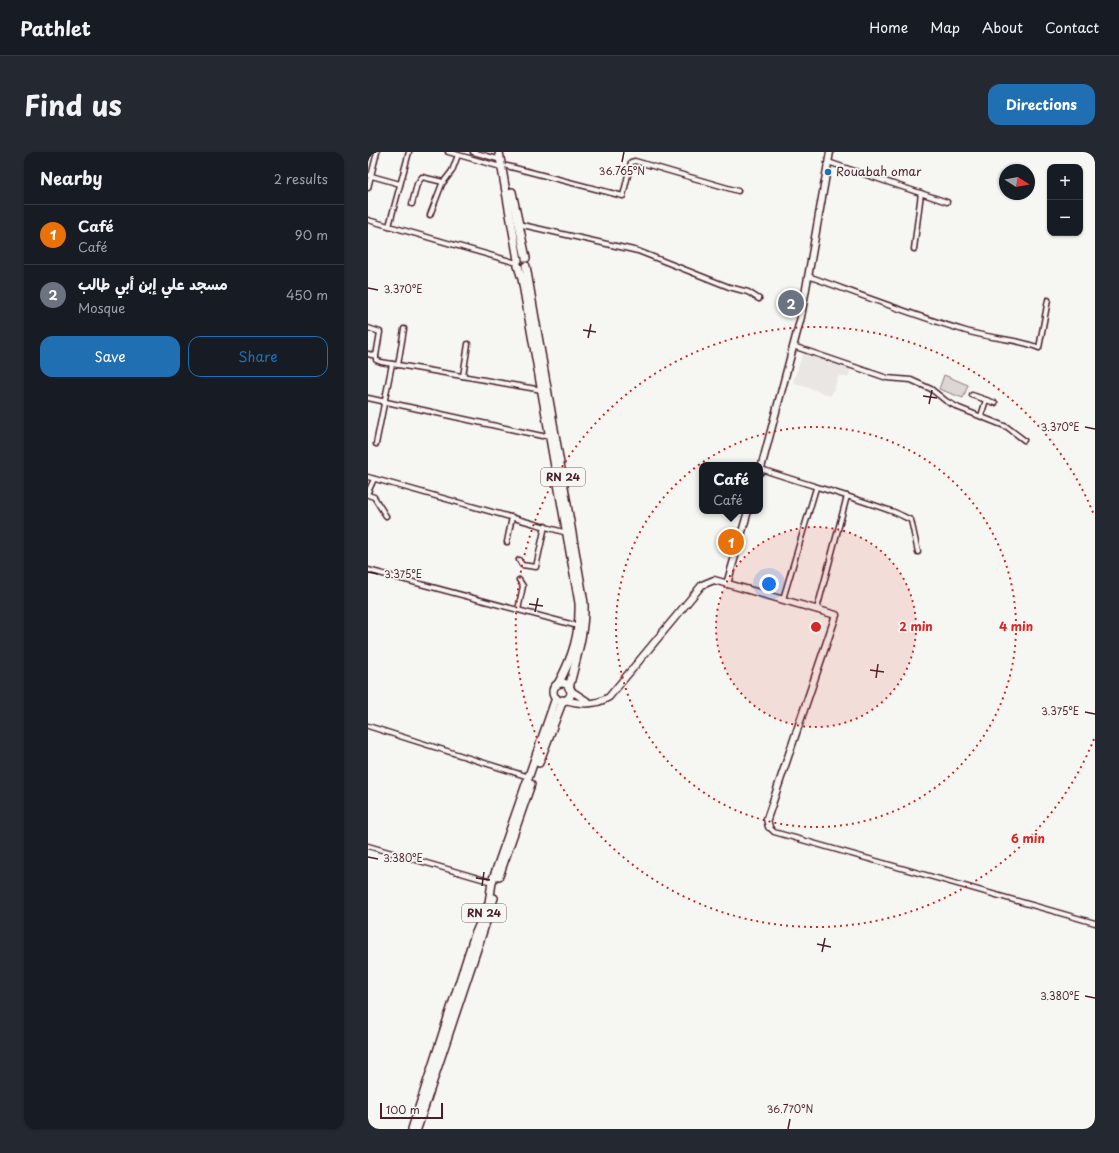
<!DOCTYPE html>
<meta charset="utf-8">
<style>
:root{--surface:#171b24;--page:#242831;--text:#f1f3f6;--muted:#9ea1a6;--line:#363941;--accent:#1f6fb2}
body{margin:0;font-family:"Playpen Sans","Playpen Sans Arabic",sans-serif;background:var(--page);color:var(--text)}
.controls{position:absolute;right:12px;top:12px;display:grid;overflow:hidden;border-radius:8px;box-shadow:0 1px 3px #0004}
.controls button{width:36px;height:36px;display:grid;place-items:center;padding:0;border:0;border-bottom:1px solid var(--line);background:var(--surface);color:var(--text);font:20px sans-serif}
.compass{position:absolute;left:631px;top:12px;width:36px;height:36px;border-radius:50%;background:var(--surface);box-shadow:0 1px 3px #0004;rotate:101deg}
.scale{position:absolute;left:12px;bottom:10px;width:63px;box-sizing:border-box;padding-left:4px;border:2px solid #4a1f2b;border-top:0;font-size:11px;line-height:14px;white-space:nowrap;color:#4a1f2b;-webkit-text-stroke:3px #f6f6f2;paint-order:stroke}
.you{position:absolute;left:401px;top:432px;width:14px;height:14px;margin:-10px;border:3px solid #fff;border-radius:50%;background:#1a73e8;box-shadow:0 0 0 6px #1a73e833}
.badge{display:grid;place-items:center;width:26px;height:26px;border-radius:50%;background:var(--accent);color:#fff;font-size:13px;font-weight:700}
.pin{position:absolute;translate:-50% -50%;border:2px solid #fff;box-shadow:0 1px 4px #0006}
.popup{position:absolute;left:331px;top:310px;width:64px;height:52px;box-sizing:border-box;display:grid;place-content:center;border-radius:8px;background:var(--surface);filter:drop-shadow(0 1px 3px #0005);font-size:13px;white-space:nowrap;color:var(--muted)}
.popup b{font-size:15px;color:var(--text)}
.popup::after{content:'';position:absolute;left:50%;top:100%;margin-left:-8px;border:8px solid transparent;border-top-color:var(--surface)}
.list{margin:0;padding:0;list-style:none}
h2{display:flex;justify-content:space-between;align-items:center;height:52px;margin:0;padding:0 16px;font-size:17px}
h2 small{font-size:13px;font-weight:400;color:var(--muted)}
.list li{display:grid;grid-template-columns:26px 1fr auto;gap:12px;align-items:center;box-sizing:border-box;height:60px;padding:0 16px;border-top:1px solid var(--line)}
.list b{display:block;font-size:15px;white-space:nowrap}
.list p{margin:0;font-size:13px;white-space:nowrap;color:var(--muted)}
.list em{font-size:13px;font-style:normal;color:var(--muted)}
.actions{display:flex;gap:8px;padding:12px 16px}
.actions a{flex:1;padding:9px 0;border:1px solid var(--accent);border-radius:12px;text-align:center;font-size:14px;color:var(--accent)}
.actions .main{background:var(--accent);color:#fff}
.map{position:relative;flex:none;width:727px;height:977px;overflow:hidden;border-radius:12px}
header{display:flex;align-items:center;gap:24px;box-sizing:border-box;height:56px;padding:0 20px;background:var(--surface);border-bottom:1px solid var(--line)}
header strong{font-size:19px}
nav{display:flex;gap:22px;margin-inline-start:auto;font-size:14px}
.intro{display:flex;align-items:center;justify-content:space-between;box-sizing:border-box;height:96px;padding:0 24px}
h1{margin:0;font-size:28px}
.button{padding:10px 18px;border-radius:12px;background:var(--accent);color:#fff;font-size:14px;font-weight:700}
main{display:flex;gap:24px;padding:0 24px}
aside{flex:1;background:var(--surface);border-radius:12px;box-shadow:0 1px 3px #0004}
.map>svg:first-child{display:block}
</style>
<header>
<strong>Pathlet</strong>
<nav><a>Home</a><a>Map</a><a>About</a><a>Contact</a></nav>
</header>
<div class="intro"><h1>Find us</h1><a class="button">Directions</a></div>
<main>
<aside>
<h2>Nearby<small>2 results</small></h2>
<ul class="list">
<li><span class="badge" style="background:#e8710a">1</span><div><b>Café</b><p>Café</p></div><em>90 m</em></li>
<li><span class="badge" style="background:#6b7280">2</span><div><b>مسجد علي إبن أبي طالب</b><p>Mosque</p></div><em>450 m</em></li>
</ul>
<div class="actions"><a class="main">Save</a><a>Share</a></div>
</aside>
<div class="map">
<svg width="727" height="977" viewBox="0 0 727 977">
<rect width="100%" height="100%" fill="#f6f6f2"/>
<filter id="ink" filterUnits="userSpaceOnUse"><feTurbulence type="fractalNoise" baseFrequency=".025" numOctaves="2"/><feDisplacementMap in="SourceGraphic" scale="8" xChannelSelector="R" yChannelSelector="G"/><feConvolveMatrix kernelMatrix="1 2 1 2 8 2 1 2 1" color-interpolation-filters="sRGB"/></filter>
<g filter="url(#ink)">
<!-- built -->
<polygon fill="#e9e6e3" points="435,201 444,204 445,202 483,216 480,226 471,223 463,244 425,230"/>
<!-- pitch -->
<polygon fill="#ddd6d5" stroke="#947a80" points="576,223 600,233 595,246 571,237"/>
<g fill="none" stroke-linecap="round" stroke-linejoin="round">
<defs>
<g id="minor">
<polyline points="80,0 133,15"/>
<polyline points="105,0 133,8"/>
<polyline points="460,10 579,50"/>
<polyline points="139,14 255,44 263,10 267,9 370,39"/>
<polyline points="0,23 32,32"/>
<polyline points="0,36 9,0"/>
<polyline points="44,52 49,32 54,25 75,30"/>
<polyline points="62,63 74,32 84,19 90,3"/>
<polyline points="0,68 149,111"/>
<polyline points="150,72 270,99 361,135 380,140 391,147"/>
<polyline points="21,74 41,0"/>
<polyline points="546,97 553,41"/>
<path d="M440 124C493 143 544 163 598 179 623 187 647 186 671 196L680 148"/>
<polyline points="0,176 12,180 8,204"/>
<polyline points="425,194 519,226 543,228 563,237 578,249 591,256 639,275 656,288"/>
<polyline points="0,202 8,204 8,208 13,210 174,238"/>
<polyline points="30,213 36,177"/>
<polyline points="95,224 100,192"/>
<polyline points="604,243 627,251"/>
<polyline points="0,246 174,284 182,282"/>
<polyline points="613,264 618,248"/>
<polyline points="8,292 24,212"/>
<path d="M393 317C436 332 480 343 523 359 530 361 536 365 543 368L550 400"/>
<polyline points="0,325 199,381"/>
<polyline points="0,340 6,327"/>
<polyline points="0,343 6,345 18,364"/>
<polyline points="139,390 144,365"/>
<polyline points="151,408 154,413 168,415 177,374"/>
<polyline points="0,418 210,474"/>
<polyline points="415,447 448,336"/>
<polyline points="449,457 479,344"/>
<polyline points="150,458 155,434 151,428"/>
<polyline points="0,574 161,625"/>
<polyline points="401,675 406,680 727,771"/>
<polyline points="0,694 124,730"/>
</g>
<g id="secondary">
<polyline points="392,320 433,165 462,0"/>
<polyline points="359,432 380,359"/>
<polyline points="202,538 222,551"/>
<path d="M197 548C212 552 227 554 241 545L334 433 346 428 468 463 399 667 401 675"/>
</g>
<g id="trunk">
<polyline points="131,0 150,108"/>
<polyline points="144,40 158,106"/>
<path d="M150 114 154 127 211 451C212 481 205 505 190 532"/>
<path d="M158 114 216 451C217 481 208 507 201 536"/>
<circle cx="194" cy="540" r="9"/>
<polyline points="171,611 195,548"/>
<polyline points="131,724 163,632"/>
<polyline points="44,977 106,785 121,751 124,730 188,546"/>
<polyline points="49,977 126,746"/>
</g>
</defs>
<!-- minor casing -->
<use href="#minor" stroke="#4a1f2b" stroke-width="7"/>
<!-- secondary casing -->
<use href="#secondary" stroke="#4a1f2b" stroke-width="9"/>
<!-- trunk casing -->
<use href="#trunk" stroke="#4a1f2b" stroke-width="10"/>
<!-- minor -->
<use href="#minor" stroke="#f6f6f2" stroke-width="4"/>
<!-- secondary -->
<use href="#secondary" stroke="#f6f6f2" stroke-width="6"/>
<!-- trunk -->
<use href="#trunk" stroke="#f6f6f2" stroke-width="7"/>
</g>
</g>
<!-- ticks -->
<path fill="none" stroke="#4a1f2b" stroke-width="1.5" d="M254 10 256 0M0 136 10 138M215 178 228 180M220 186 223 172M555 244 569 246M561 252 564 238M717 275 727 277M0 420 10 422M161 452 175 454M167 460 170 446M502 518 516 520M508 526 510 512M717 560 727 562M0 705 10 707M108 726 122 728M114 734 116 720M449 792 463 795M454 800 457 786M717 844 727 846M420 977 422 967"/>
<!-- distance rings -->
<circle cx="448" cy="475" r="100" fill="#d62828" fill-opacity=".12"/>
<g fill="none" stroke="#d62828" stroke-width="2" stroke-dasharray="2 4">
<circle cx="448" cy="475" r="100"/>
<circle cx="448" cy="475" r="200"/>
<path d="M726 587A300 300 0 1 1 726 363"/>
</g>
<!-- markers -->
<circle fill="#1f6fb2" stroke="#f6f6f2" stroke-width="1.5" cx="460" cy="20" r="4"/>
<g text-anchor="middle" stroke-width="3.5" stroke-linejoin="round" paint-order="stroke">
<!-- shield labels -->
<g fill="#f6f6f2" stroke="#7e6067" stroke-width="1">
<rect x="173" y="316" width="44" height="18" rx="3"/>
<rect x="94" y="752" width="44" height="18" rx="3"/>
</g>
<g font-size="11" font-weight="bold" fill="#4a1f2b">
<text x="195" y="329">RN 24</text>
<text x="116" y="765">RN 24</text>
</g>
<!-- poi labels -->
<g font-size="12" fill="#4a1f2b" stroke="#f6f6f2" text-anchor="start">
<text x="468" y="24">Rouabah omar</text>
</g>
</g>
<g font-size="10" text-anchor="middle" fill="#4a1f2b" stroke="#f6f6f2" stroke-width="3.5" stroke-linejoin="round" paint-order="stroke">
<text x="254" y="23">36.765°N</text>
<text x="35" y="141">3.370°E</text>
<text x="692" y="279">3.370°E</text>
<text x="35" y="426">3.375°E</text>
<text x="692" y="563">3.375°E</text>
<text x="35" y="710">3.380°E</text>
<text x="692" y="848">3.380°E</text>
<text x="422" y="961">36.770°N</text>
</g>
<circle cx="448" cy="475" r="6" fill="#d62828" stroke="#f6f6f2" stroke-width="2"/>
<g font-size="12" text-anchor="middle" font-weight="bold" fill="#d62828" stroke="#f6f6f2" stroke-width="3.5" stroke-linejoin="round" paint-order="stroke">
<text x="548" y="479">2 min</text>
<text x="648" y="479">4 min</text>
<text x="660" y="691">6 min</text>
</g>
</svg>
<div class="controls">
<button>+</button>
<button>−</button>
</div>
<svg class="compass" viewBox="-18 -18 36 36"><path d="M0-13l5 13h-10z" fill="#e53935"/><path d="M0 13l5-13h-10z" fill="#9ea1a6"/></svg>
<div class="scale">100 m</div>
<div class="you"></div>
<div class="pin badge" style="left:363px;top:390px;background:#e8710a">1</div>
<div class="popup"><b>Café</b>Café</div>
<div class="pin badge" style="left:423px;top:151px;background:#6b7280">2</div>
</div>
</main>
